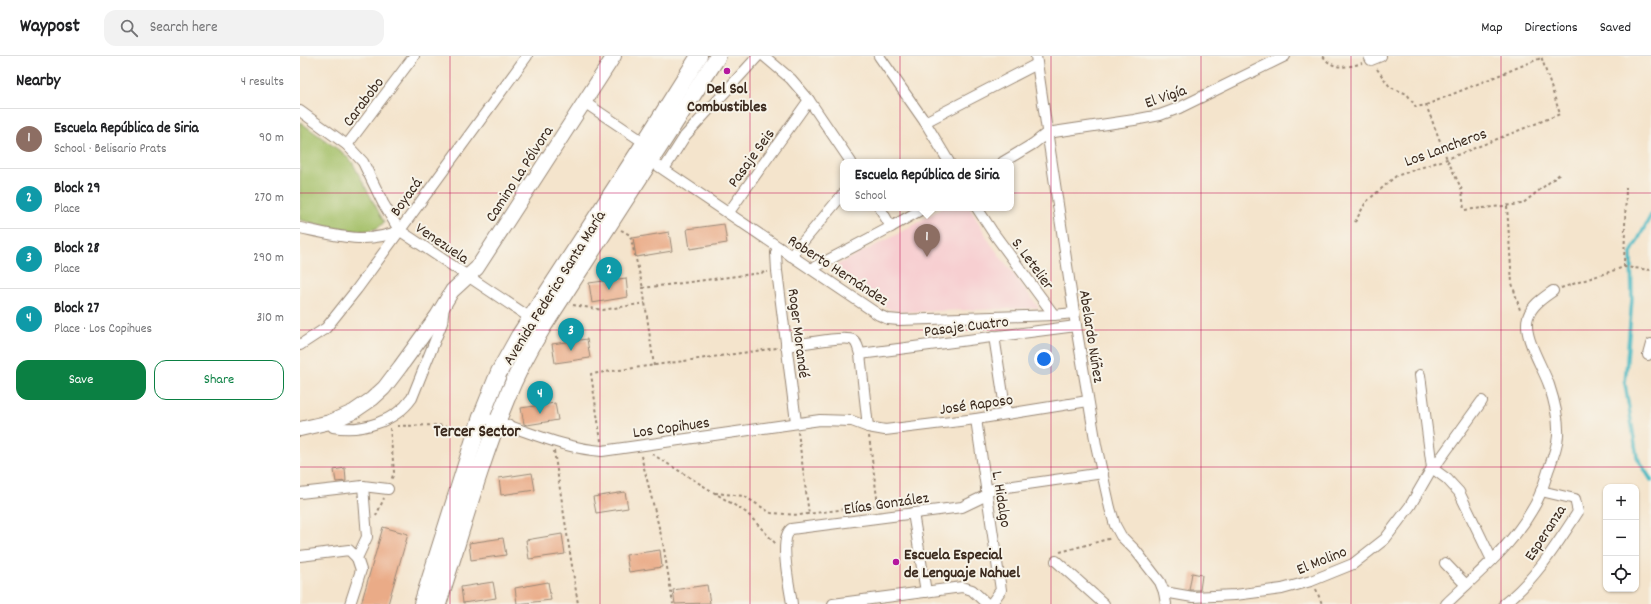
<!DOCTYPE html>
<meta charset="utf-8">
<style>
:root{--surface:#fff;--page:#f2f2f2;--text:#202124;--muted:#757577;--line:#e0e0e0;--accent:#0b8043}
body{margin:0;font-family:Dekko,sans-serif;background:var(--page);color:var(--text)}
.controls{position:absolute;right:12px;bottom:12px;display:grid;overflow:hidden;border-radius:8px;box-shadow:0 1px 3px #0004}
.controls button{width:36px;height:36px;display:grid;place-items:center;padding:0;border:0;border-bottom:1px solid var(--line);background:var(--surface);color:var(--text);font:20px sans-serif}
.you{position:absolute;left:744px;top:303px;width:14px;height:14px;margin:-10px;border:3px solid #fff;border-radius:50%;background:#1a73e8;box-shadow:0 0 0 6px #1a73e833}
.badge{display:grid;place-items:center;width:26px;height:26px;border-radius:50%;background:var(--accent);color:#fff;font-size:13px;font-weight:700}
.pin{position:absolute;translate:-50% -33px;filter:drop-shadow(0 1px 2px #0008)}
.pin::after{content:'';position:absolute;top:21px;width:14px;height:12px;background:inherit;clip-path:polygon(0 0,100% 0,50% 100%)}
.popup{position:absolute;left:540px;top:103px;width:174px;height:52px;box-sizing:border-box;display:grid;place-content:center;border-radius:8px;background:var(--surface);filter:drop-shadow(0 1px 3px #0005);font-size:13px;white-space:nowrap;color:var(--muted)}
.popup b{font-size:15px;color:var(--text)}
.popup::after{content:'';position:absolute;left:50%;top:100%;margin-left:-8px;border:8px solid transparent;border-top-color:var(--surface)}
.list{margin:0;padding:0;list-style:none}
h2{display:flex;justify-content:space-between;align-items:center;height:52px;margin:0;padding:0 16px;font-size:17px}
h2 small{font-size:13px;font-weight:400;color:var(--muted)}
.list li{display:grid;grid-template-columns:26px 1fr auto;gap:12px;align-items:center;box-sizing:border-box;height:60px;padding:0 16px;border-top:1px solid var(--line)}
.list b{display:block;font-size:15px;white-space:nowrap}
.list p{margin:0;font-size:13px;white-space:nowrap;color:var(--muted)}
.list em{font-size:13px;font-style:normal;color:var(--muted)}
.actions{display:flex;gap:8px;padding:12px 16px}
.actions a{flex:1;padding:9px 0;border:1px solid var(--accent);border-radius:12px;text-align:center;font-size:14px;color:var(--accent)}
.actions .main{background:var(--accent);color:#fff}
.icon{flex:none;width:22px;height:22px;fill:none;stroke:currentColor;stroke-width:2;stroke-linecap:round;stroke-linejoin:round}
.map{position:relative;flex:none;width:1351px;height:548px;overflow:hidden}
header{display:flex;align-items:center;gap:24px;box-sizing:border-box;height:56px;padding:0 20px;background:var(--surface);border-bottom:1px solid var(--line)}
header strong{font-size:19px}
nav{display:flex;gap:22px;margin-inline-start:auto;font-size:14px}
.search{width:280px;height:36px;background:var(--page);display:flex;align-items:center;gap:10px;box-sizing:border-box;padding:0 14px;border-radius:12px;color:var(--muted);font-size:15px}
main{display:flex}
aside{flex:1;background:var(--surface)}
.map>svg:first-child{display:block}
</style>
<header>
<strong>Waypost</strong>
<div class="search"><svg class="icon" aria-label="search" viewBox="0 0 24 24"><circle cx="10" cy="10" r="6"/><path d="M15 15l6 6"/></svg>Search here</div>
<nav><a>Map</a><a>Directions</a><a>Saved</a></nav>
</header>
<main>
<aside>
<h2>Nearby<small>4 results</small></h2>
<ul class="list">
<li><span class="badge" style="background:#8d6e63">1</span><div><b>Escuela República de Siria</b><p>School · Belisario Prats</p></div><em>90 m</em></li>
<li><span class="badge" style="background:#0f9aa8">2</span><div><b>Block 29</b><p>Place</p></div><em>270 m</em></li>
<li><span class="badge" style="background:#0f9aa8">3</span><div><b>Block 28</b><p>Place</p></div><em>290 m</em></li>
<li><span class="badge" style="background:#0f9aa8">4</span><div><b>Block 27</b><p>Place · Los Copihues</p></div><em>310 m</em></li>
</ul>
<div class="actions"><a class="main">Save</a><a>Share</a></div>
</aside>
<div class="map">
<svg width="1351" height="548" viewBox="0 0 1351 548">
<rect width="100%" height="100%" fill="#f7f3e8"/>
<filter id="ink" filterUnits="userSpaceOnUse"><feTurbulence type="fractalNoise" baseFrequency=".025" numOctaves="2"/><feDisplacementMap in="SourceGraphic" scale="8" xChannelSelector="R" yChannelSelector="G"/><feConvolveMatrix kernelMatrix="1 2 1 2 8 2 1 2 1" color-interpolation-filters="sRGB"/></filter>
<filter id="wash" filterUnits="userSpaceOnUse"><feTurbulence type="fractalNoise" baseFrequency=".012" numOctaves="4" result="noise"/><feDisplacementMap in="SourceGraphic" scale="16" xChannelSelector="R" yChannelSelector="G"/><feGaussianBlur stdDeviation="0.9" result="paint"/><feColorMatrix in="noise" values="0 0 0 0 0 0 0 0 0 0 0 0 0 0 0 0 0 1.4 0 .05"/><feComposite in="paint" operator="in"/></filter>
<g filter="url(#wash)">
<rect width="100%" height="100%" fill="#f4e4cc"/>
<!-- built -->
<polygon fill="#f7cfd1" points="642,152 670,152 691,188 739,252 602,256 591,254 529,213 594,180"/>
<!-- green -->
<path fill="#a3bf66" stroke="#6f7442" d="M0 66 43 97 52 106 84 166C82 168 80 171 77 172 61 180 18 168 0 164Z"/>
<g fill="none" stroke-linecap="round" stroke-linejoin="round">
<!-- stream -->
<polyline stroke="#4bb9c3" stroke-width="3.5" points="1351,159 1331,197 1332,243 1325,328 1337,401 1351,424"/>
</g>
<g id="blocks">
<!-- building -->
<g fill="#eaab87">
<polygon points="424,168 427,187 390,193 387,173"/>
<polygon points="369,176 372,195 336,201 333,182"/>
<polygon points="326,222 328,241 292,247 289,227"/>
<polygon points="287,283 290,302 255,307 252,288"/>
<polygon points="255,347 258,364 227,369 224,368 221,352"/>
<polygon points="45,412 46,425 36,426 34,414"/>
<polygon points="232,417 235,434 201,439 199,422"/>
<polygon points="325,436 328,452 296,457 293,441"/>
<polygon points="83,471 108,478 88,548 61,548"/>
<polygon points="262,478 265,498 229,503 226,484"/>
<polygon points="203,482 206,499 171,504 169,487"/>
<polygon points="360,494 362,511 329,516 326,499"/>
<polygon points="892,517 902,519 900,534 889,534"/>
<polygon points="193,526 196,542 163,547 161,531"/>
<polygon points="248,526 251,544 217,548 215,532"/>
<polygon points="407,529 410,547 375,548 373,534"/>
</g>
</g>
</g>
<g filter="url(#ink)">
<use href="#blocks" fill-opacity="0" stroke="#988775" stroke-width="1"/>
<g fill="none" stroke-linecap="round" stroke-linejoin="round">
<defs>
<g id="street">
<polyline points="464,0 491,23 509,44 551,106"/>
<polyline points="579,0 625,66 649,106"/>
<polyline points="736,0 776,270 796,389 810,452 815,469 821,480 836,495 860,526 864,536 866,548"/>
<polyline points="1069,0 1071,4 1081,0"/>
<polyline points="284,46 345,87"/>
<polyline points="0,55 47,89 63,106 83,147 99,174 235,265"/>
<polyline points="625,66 737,8"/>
<polyline points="47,89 114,0"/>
<polyline points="345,101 579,259 588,263 599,264 754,259 774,257"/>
<polyline points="703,106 733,88 747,77 834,64 860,59 879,52 985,0"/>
<polyline points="364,113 385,80 458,0"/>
<polyline points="580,152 591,171"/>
<polyline points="677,152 692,175 754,259"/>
<polyline points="429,156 509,44"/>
<path d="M0 172C32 179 67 189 98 175"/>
<polyline points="478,191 476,197 477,215 496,366"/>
<polyline points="491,200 543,138"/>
<polyline points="511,213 591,171 624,152"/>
<polyline points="694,280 706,358"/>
<polyline points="0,289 26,272 57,233 227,0"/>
<path d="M486 290C497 289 544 279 553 284 558 287 558 293 560 298L568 371"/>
<polyline points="560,298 776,270"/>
<polyline points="1348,299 1351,288"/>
<polyline points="1120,319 1132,412 1147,423 1159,436 1192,504"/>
<path d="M181 361C222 372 259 392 302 395L520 364 552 365 568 371 585 374 676 363 788 345"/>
<polyline points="676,363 701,534 691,548"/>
<path d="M30 366 33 371C61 376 95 366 112 342L142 267 144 250"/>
<polyline points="686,434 803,417"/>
<polyline points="0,437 63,430 88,433"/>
<polyline points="613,457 626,536"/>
<polyline points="0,500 49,494 57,502"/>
<polyline points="57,502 67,481 63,430"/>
<polyline points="756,505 804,548"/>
<polyline points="1145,507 1166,529"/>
<polyline points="864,536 893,541 935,539 982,533 1011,525 1053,508 1085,483 1110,450 1132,412 1138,406 1182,345"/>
<polyline points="50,548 61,514 57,502"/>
<path d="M492 548C490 532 478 483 491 473L662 451 687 439"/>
<polyline points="533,548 662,531 672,534 687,548"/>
<path d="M1146 548C1176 519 1211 491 1232 454 1240 442 1244 428 1248 415 1252 404 1257 392 1258 380 1259 364 1254 344 1249 329 1243 311 1222 280 1228 261 1232 249 1243 242 1253 235"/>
<path d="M1204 548C1235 524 1257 488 1278 456L1275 443 1241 435"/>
</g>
<polyline id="secondary" points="0,373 30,366 53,356 72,343 84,332 100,311 137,260 152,235 177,212 314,0"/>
<g id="primary">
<polyline points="122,548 181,361 199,316 219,280 338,97 399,0"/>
<path d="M138 548C160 480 179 410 206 344 216 318 229 294 243 271L418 0"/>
</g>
</defs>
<!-- street casing -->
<use href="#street" stroke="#988775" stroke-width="12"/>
<!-- secondary casing -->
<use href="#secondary" stroke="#988775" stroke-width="16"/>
<!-- primary casing -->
<use href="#primary" stroke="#988775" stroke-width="18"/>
<!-- path -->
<g stroke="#988775" stroke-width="2" stroke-dasharray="3 3" stroke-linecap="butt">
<path d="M1023 0C1032 14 1047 12 1062 7"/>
<polyline points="1077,13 1090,31 1107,38 1116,51 1126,49 1147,103 1162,134 1164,154 1222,148 1261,117"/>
<polyline points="1126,49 1241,2"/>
<polyline points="1207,150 1212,227 1220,254"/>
<polyline points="1055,166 1066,146 1096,120 1147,103 1260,58 1241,0"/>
<polyline points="321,174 330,179 343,232"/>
<polyline points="1324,211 1326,131"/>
<polyline points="1261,232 1324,211 1351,214"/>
<polyline points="273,249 303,254 345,247"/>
<polyline points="354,310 343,232 468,216"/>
<polyline points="97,370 138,369 164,375"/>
<polyline points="90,372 94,416 91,425"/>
<polyline points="498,376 509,458"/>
<polyline points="569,380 578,449"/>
<polyline points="301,385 291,318 477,292"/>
<polyline points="254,395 278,548"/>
<polyline points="352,398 447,457 476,488"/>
<polyline points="341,400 363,487 373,548"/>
<polyline points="415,437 444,440 471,457 499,459 578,449"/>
<polyline points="76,460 84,442"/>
<polyline points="760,496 812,482"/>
<polyline points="1016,533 1022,548"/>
</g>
<!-- street -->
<use href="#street" stroke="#fff" stroke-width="10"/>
<!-- secondary -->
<use href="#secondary" stroke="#fff" stroke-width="14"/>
<!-- primary -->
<use href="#primary" stroke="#fff" stroke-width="16"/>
</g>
</g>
<!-- grid -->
<path fill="none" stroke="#c2185b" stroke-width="1" stroke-opacity="0.55" d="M150 0V548M300 0V548M450 0V548M600 0V548M751 0V548M901 0V548M1051 0V548M1201 0V548M0 137H1351M0 274H1351M0 411H1351"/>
<!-- markers -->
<g fill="#b5179e" stroke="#f7f3e8" stroke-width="1.5">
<circle cx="427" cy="15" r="4"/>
<circle cx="596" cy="506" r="4"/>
</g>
<g text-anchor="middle" stroke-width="4" stroke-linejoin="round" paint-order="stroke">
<!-- poi labels -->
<g font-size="16" font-weight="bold" fill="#3b2a1e" stroke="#f7f3e8">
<text x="427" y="37">Del Sol<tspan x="427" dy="18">Combustibles</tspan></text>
<text x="604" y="503" text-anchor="start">Escuela Especial<tspan x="604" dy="18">de Lenguaje Nahuel</tspan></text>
</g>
<!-- street labels -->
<g font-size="16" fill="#3b2a1e" stroke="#f7f3e8">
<text transform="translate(865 39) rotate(-19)" y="6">El Vigía</text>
<text transform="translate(62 45) rotate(-53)" y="6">Carabobo</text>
<text transform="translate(1145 90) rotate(-20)" y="6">Los Lancheros</text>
<text transform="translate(450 101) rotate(-54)" y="6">Pasaje Seis</text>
<text transform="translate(218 117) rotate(-57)" y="6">Camino La Pólvora</text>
<text transform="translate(105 140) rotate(-54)" y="6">Boyacá</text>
<text transform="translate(143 186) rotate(34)" y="6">Venezuela</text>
<text transform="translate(734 207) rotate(54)" y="6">S. Letelier</text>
<text transform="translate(539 213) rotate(33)" y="6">Roberto Hernández</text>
<text transform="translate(253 231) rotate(-58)" y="6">Avenida Federico Santa María</text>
<text transform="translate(666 269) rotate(-7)" y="6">Pasaje Cuatro</text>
<text transform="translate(500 277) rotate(83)" y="6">Roger Morandé</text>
<text transform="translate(793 280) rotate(81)" y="6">Abelardo Núñez</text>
<text transform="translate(676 347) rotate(-8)" y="6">José Raposo</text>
<text transform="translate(371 370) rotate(-8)" y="6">Los Copihues</text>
<text transform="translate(703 443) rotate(81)" y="6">L. Hidalgo</text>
<text transform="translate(586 446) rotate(-8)" y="6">Elías González</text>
<text transform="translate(1244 476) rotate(-57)" y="6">Esperanza</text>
<text transform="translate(1021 503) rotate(-22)" y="6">El Molino</text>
</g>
<!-- neighbourhood labels -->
<g font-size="17" font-weight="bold" fill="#3b2a1e" stroke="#f7f3e8">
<text x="177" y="380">Tercer Sector</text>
</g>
</g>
</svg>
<div class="controls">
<button>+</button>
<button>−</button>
<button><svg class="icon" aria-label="locate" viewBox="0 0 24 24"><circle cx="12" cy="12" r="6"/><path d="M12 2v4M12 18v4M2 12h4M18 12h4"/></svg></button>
</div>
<div class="you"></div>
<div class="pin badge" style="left:627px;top:201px;background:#8d6e63">1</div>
<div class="popup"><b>Escuela República de Siria</b>School</div>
<div class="pin badge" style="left:309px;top:234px;background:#0f9aa8">2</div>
<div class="pin badge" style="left:271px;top:295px;background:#0f9aa8">3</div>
<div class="pin badge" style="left:240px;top:358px;background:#0f9aa8">4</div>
</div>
</main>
